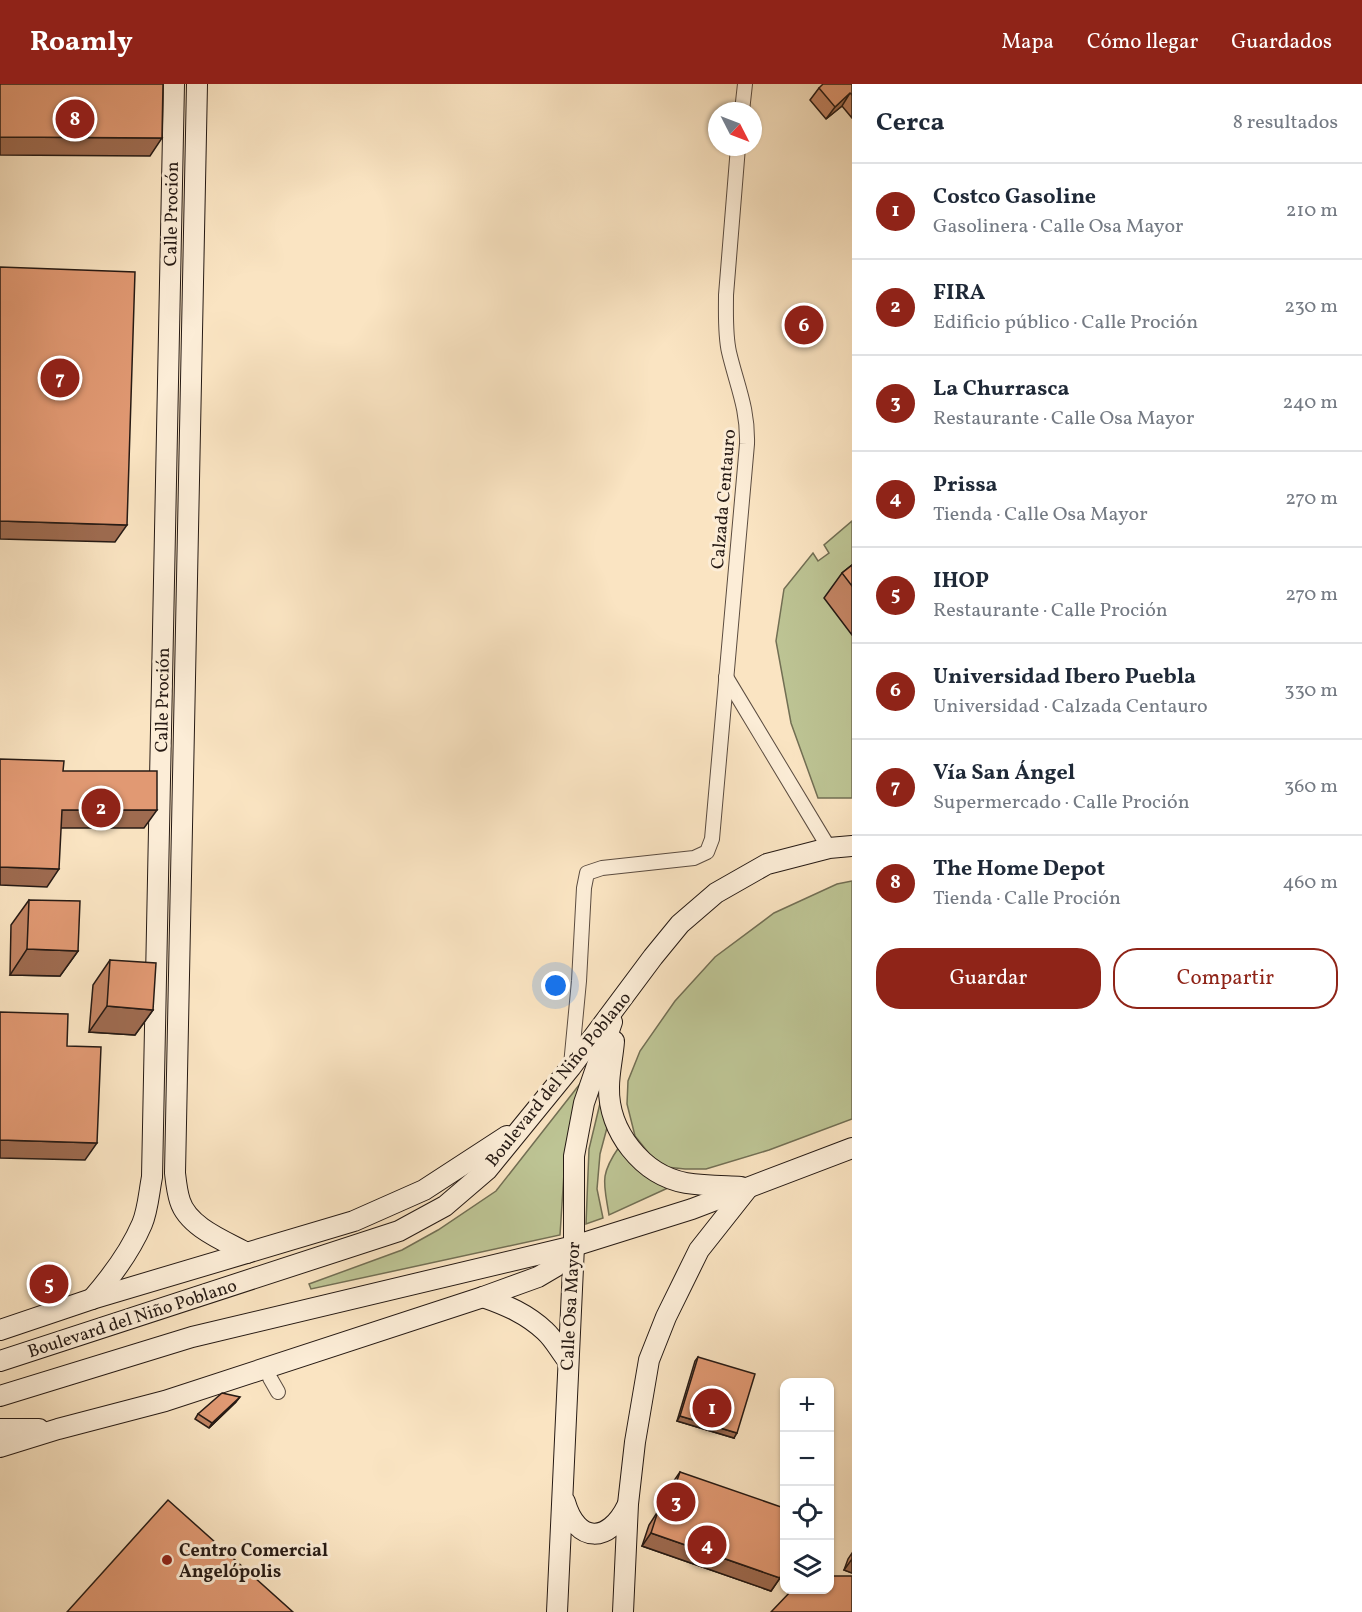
<!DOCTYPE html>
<html lang="es">
<meta charset="utf-8">
<style>
:root{--surface:#fff;--page:#f2f2f3;--text:#1f2937;--muted:#747a83;--line:#e0e1e3;--accent:#8f2418}
body{margin:0;font-family:Vollkorn,serif;background:var(--page);color:var(--text)}
.controls{position:absolute;right:18px;bottom:18px;display:grid;overflow:hidden;border-radius:12px;box-shadow:0 2px 4px #0004}
.controls button{width:54px;height:54px;display:grid;place-items:center;padding:0;border:0;border-bottom:2px solid var(--line);background:var(--surface);color:var(--text);font:30px sans-serif}
.compass{position:absolute;left:708px;top:18px;width:54px;height:54px;border-radius:50%;background:var(--surface);box-shadow:0 2px 4px #0004;rotate:132deg}
.you{position:absolute;left:556px;top:902px;width:21px;height:21px;margin:-15px;border:4px solid #fff;border-radius:50%;background:#1a73e8;box-shadow:0 0 0 9px #1a73e833}
.badge{display:grid;place-items:center;width:39px;height:39px;border-radius:50%;background:var(--accent);color:#fff;font-size:20px;font-weight:700}
.pin{position:absolute;translate:-50% -50%;border:3px solid #fff;box-shadow:0 2px 6px #0006}
.list{margin:0;padding:0;list-style:none}
h2{display:flex;justify-content:space-between;align-items:center;height:78px;margin:0;padding:0 24px;font-size:26px}
h2 small{font-size:20px;font-weight:400;color:var(--muted)}
.list li{display:grid;grid-template-columns:39px 1fr auto;gap:18px;align-items:center;box-sizing:border-box;height:96px;padding:0 24px;border-top:2px solid var(--line)}
.list b{display:block;font-size:22px;white-space:nowrap}
.list p{margin:0;font-size:20px;white-space:nowrap;color:var(--muted)}
.list em{font-size:20px;font-style:normal;color:var(--muted)}
.actions{display:flex;gap:12px;padding:18px 24px}
.actions a{flex:1;padding:14px 0;border:2px solid var(--accent);border-radius:24px;text-align:center;font-size:21px;color:var(--accent)}
.actions .main{background:var(--accent);color:#fff}
.icon{flex:none;width:33px;height:33px;fill:none;stroke:currentColor;stroke-width:2;stroke-linecap:round;stroke-linejoin:round}
.map{position:relative;flex:none;width:852px;height:1528px;overflow:hidden}
header{display:flex;align-items:center;gap:36px;box-sizing:border-box;height:84px;padding:0 30px;background:var(--accent);color:#fff}
header strong{font-size:28px}
nav{display:flex;gap:33px;margin-inline-start:auto;font-size:21px}
main{display:flex}
aside{flex:1;background:var(--surface)}
.map>svg:first-child{display:block}
</style>
<header>
<strong>Roamly</strong>
<nav><a>Mapa</a><a>Cómo llegar</a><a>Guardados</a></nav>
</header>
<main>
<div class="map">
<svg width="852" height="1528" viewBox="0 0 852 1528">
<rect width="100%" height="100%" fill="#fae4c2"/>
<filter id="stains"><feTurbulence type="fractalNoise" baseFrequency=".00333" numOctaves="4"/><feColorMatrix values="0 0 0 0 .2 0 0 0 0 .09 0 0 0 0 .02 0 0 0 .5 -.17"/></filter>
<radialGradient id="worn" r=".72"><stop offset=".6" stop-color="#630" stop-opacity="0"/><stop offset="1" stop-color="#630" stop-opacity=".3"/></radialGradient>
<!-- green -->
<g fill="#bdc494" stroke="#726f54" stroke-width="1.5">
<polygon points="852,437 852,714 818,714 791,639 776,557 784,505 813,469 818,477 829,469 824,461"/>
<polygon points="852,797 852,1035 769,1066 706,1085 685,1085 666,1083 651,1072 635,1052 627,1020 628,997 640,967 675,917 715,873 774,829 837,800"/>
<polygon points="583,996 571,1038 564,1089 560,1151 311,1205 309,1200 402,1166 438,1146 496,1107"/>
<polygon points="602,1011 608,1040 600,1070 597,1105 603,1134 586,1140 589,1065"/>
<path d="M619 1063 670 1103 609 1131C604 1099 599 1092 619 1063Z"/>
</g>
<g fill="none" stroke-linecap="round" stroke-linejoin="round">
<defs>
<g id="street">
<polyline points="742,27 745,0"/>
<polyline points="726,593 829,764"/>
<path d="M571 981 579 897 584 804 587 789 602 784 694 774 707 768 712 755 747 360C748 324 737 302 729 268 725 250 726 230 726 211L738 63"/>
<polyline points="270,1294 278,1308"/>
</g>
<g id="secondary">
<path d="M197 0 175 1089C176 1098 177 1108 180 1117 188 1143 225 1157 247 1169"/>
<path d="M614 957C613 972 609 988 609 1003 608 1047 642 1091 686 1099 704 1102 723 1102 741 1103"/>
<path d="M483 1213C506 1221 527 1230 545 1247 554 1255 560 1267 568 1277"/>
<path d="M92 1215C112 1192 130 1168 142 1140 148 1126 149 1108 152 1093L174 0"/>
<polyline points="0,1246 92,1215 354,1137 424,1106 507,1052"/>
<polyline points="0,1277 399,1147 445,1122 487,1086 571,983 653,873 680,840 716,809 767,780 829,764 852,762"/>
<polyline points="0,1312 192,1253 574,1162 692,1125 852,1064"/>
<polyline points="0,1345 39,1345"/>
<polyline points="0,1363 58,1345 165,1317 483,1213 538,1193 555,1183 574,1162"/>
<path d="M565 1418C577 1460 609 1459 627 1422"/>
<polyline points="557,1528 574,1162 574,1072 584,1019 612,938"/>
<polyline points="623,1528 628,1420 635,1358 649,1276 666,1233 699,1166 748,1104"/>
</g>
</defs>
<!-- street casing -->
<use href="#street" stroke="#5b4c40" stroke-width="16"/>
<!-- secondary casing -->
<use href="#secondary" stroke="#261a14" stroke-width="22"/>
<!-- street -->
<use href="#street" stroke="#fcedd7" stroke-width="14"/>
<!-- secondary -->
<use href="#secondary" stroke="#fcedd7" stroke-width="20"/>
</g>
<!-- wall -->
<g fill="#c28463" stroke="#261a14" stroke-width="1.5">
<polygon points="852,0 852,34 842,22 826,35 810,16 819,4"/>
<polygon points="852,481 852,551 824,514 842,489"/>
<polygon points="29,816 78,867 60,892 10,891 11,841"/>
<polygon points="110,876 153,926 135,951 89,948 93,901"/>
<polygon points="698,1273 734,1354 677,1337 695,1277"/>
<polygon points="236,1318 209,1344 195,1335 198,1330"/>
<polygon points="680,1388 780,1494 771,1507 642,1462 649,1441 658,1427 661,1429 671,1401"/>
<polygon points="852,1469 852,1489 844,1486 848,1475"/>
</g>
<!-- shaded-wall -->
<g fill="#9e6b50" stroke="#261a14" stroke-width="1.5">
<polygon points="850,9 842,22 826,35 835,23"/>
<polygon points="0,53 162,54 150,72 0,71"/>
<polygon points="0,437 127,441 115,458 0,455"/>
<polygon points="62,726 157,726 144,744 50,744"/>
<polygon points="0,783 59,785 47,803 0,801"/>
<polygon points="27,865 78,867 60,892 10,891"/>
<polygon points="107,922 153,926 135,951 89,948"/>
<polygon points="0,1056 97,1059 85,1076 0,1074"/>
<polygon points="240,1313 236,1318 209,1344 212,1339"/>
<polygon points="680,1332 737,1349 734,1354 677,1337"/>
<polygon points="651,1449 780,1494 771,1507 642,1462"/>
<polygon points="852,1475 852,1489 844,1486"/>
</g>
<!-- building -->
<g fill="#e19973" stroke="#261a14" stroke-width="1.5">
<polygon points="0,0 163,0 162,54 0,53"/>
<polygon points="823,0 852,0 852,11 850,9 835,23 819,4"/>
<polygon points="0,183 135,188 127,441 0,437"/>
<polygon points="852,481 852,502 842,489"/>
<polygon points="0,675 64,677 63,687 157,687 157,726 62,726 59,785 0,783"/>
<polygon points="29,816 80,817 78,867 27,865"/>
<polygon points="110,876 156,879 153,926 107,922"/>
<polygon points="0,928 68,930 67,962 101,963 97,1059 0,1056"/>
<polygon points="698,1273 755,1290 737,1349 680,1332"/>
<polygon points="222,1309 240,1313 212,1339 198,1330"/>
<polygon points="680,1388 784,1424 784,1481 780,1494 651,1449 658,1427 665,1430"/>
<polygon points="168,1416 293,1528 67,1528"/>
<polygon points="830,1492 852,1492 852,1528 771,1528 792,1506 830,1506"/>
</g>
<!-- markers -->
<circle fill="#8f2418" stroke="#fcedd7" stroke-width="2" cx="167" cy="1476" r="6"/>
<g text-anchor="middle" stroke-width="6" stroke-linejoin="round" paint-order="stroke">
<!-- street labels -->
<g font-size="18" fill="#261a14" stroke="#fcedd7">
<text transform="translate(171 130) rotate(-89)" y="6">Calle Proción</text>
<text transform="translate(723 415) rotate(-85)" y="6">Calzada Centauro</text>
<text transform="translate(162 616) rotate(-89)" y="6">Calle Proción</text>
<text transform="translate(558 995) rotate(-51)" y="6">Boulevard del Niño Poblano</text>
<text transform="translate(570 1222) rotate(-87)" y="6">Calle Osa Mayor</text>
<text transform="translate(132 1234) rotate(-18)" y="6">Boulevard del Niño Poblano</text>
</g>
<!-- poi labels -->
<g font-size="18" font-weight="bold" fill="#261a14" stroke="#fcedd7" text-anchor="start">
<text x="179" y="1472">Centro Comercial<tspan x="179" dy="21">Angelópolis</tspan></text>
</g>
</g>
<rect width="100%" height="100%" filter="url(#stains)"/>
<rect width="100%" height="100%" fill="url(#worn)"/>
</svg>
<div class="controls">
<button>+</button>
<button>−</button>
<button><svg class="icon" aria-label="locate" viewBox="0 0 24 24"><circle cx="12" cy="12" r="6"/><path d="M12 2v4M12 18v4M2 12h4M18 12h4"/></svg></button>
<button><svg class="icon" aria-label="layers" viewBox="0 0 24 24"><path d="M12 4l9 5-9 5-9-5zM3 14l9 5 9-5"/></svg></button>
</div>
<svg class="compass" viewBox="-18 -18 36 36"><path d="M0-13l5 13h-10z" fill="#e53935"/><path d="M0 13l5-13h-10z" fill="#747a83"/></svg>
<div class="you"></div>
<div class="pin badge" style="left:712px;top:1324px">1</div>
<div class="pin badge" style="left:101px;top:724px">2</div>
<div class="pin badge" style="left:676px;top:1418px">3</div>
<div class="pin badge" style="left:707px;top:1461px">4</div>
<div class="pin badge" style="left:49px;top:1200px">5</div>
<div class="pin badge" style="left:804px;top:241px">6</div>
<div class="pin badge" style="left:60px;top:294px">7</div>
<div class="pin badge" style="left:75px;top:35px">8</div>
</div>
<aside>
<h2>Cerca<small>8 resultados</small></h2>
<ul class="list">
<li><span class="badge">1</span><div><b>Costco Gasoline</b><p>Gasolinera · Calle Osa Mayor</p></div><em>210 m</em></li>
<li><span class="badge">2</span><div><b>FIRA</b><p>Edificio público · Calle Proción</p></div><em>230 m</em></li>
<li><span class="badge">3</span><div><b>La Churrasca</b><p>Restaurante · Calle Osa Mayor</p></div><em>240 m</em></li>
<li><span class="badge">4</span><div><b>Prissa</b><p>Tienda · Calle Osa Mayor</p></div><em>270 m</em></li>
<li><span class="badge">5</span><div><b>IHOP</b><p>Restaurante · Calle Proción</p></div><em>270 m</em></li>
<li><span class="badge">6</span><div><b>Universidad Ibero Puebla</b><p>Universidad · Calzada Centauro</p></div><em>330 m</em></li>
<li><span class="badge">7</span><div><b>Vía San Ángel</b><p>Supermercado · Calle Proción</p></div><em>360 m</em></li>
<li><span class="badge">8</span><div><b>The Home Depot</b><p>Tienda · Calle Proción</p></div><em>460 m</em></li>
</ul>
<div class="actions"><a class="main">Guardar</a><a>Compartir</a></div>
</aside>
</main>
